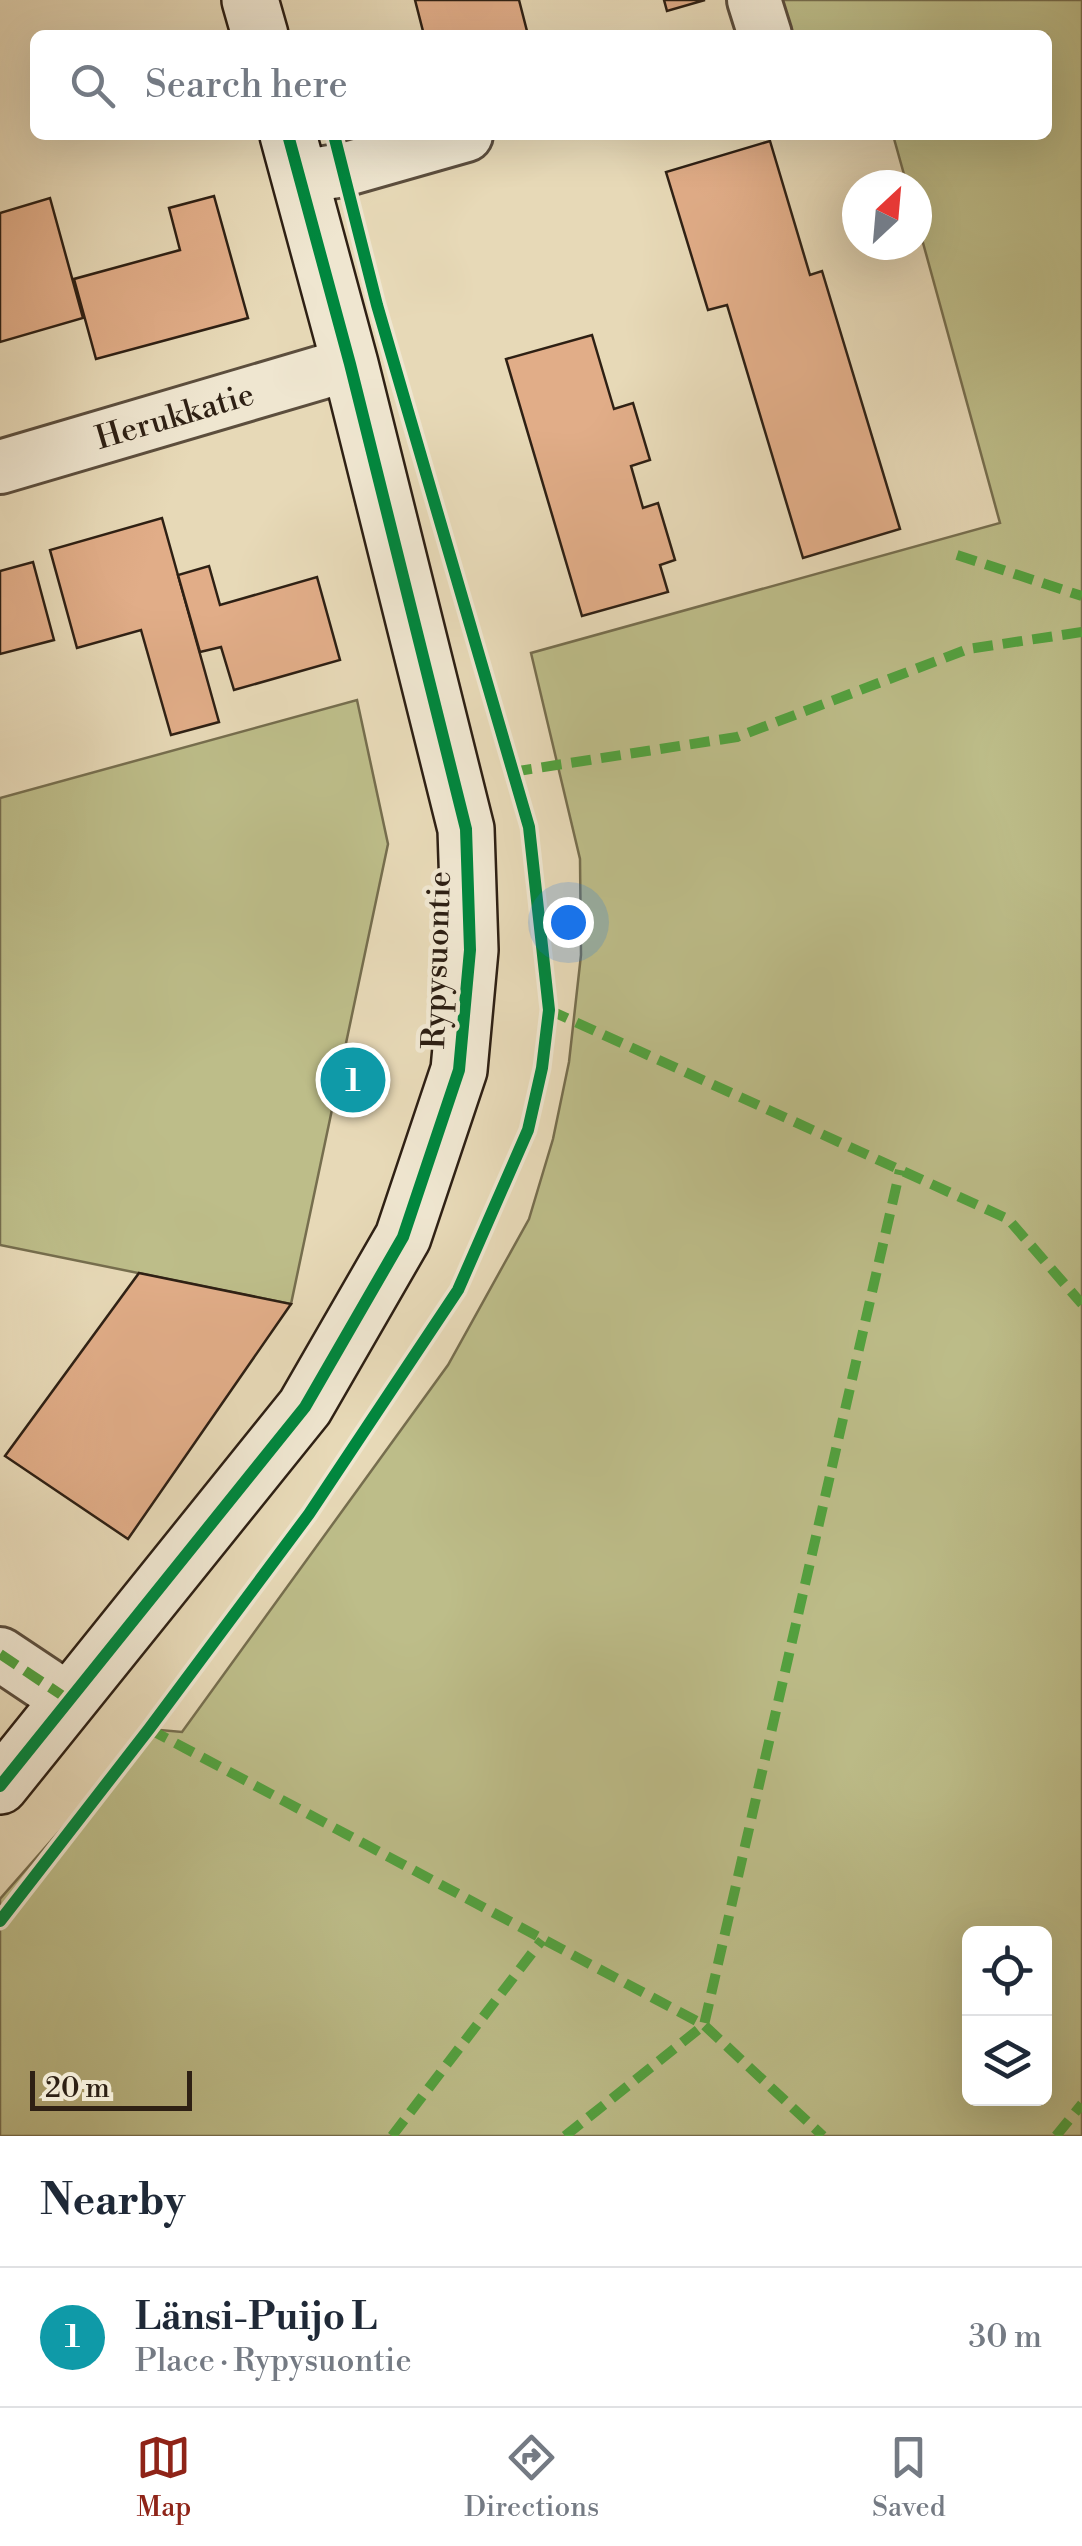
<!DOCTYPE html>
<meta charset="utf-8">
<style>
:root{--surface:#fff;--page:#f2f2f3;--text:#1f2937;--muted:#747a83;--line:#e0e1e3;--accent:#8f2418}
body{margin:0;font-family:"Libre Bodoni",serif;background:var(--page);color:var(--text)}
.controls{position:absolute;right:30px;bottom:30px;display:grid;overflow:hidden;border-radius:15px;box-shadow:0 10px 40px #0002}
.controls button{width:90px;height:90px;display:grid;place-items:center;padding:0;border:0;border-bottom:2px solid var(--line);background:var(--surface);color:var(--text);font:50px sans-serif}
.compass{position:absolute;left:842px;top:170px;width:90px;height:90px;border-radius:50%;background:var(--surface);box-shadow:0 10px 40px #0002;rotate:26deg}
.scale{position:absolute;left:30px;bottom:25px;width:162px;box-sizing:border-box;padding-left:10px;border:5px solid #2e2014;border-top:0;font-size:28px;line-height:35px;white-space:nowrap;color:#2e2014;-webkit-text-stroke:8px #efe6d0;paint-order:stroke}
.you{position:absolute;left:568px;top:922px;width:35px;height:35px;margin:-25px;border:8px solid #fff;border-radius:50%;background:#1a73e8;box-shadow:0 0 0 15px #1a73e833}
.badge{display:grid;place-items:center;width:65px;height:65px;border-radius:50%;background:var(--accent);color:#fff;font-size:32px;font-weight:700}
.pin{position:absolute;translate:-50% -50%;border:5px solid #fff;box-shadow:0 2px 10px #0006}
.list{margin:0;padding:0;list-style:none}
h2{display:flex;justify-content:space-between;align-items:center;height:130px;margin:0;padding:0 40px;font-size:42px}
h2 small{font-size:32px;font-weight:400;color:var(--muted)}
.list li{display:grid;grid-template-columns:65px 1fr auto;gap:30px;align-items:center;box-sizing:border-box;height:140px;padding:0 40px;border-top:2px solid var(--line)}
.list b{display:block;font-size:38px;white-space:nowrap}
.list p{margin:0;font-size:32px;white-space:nowrap;color:var(--muted)}
.list em{font-size:32px;font-style:normal;color:var(--muted)}
.icon{flex:none;width:55px;height:55px;fill:none;stroke:currentColor;stroke-width:2;stroke-linecap:round;stroke-linejoin:round}
.map{position:relative;flex:none;width:1082px;height:2136px;overflow:hidden}
.search{position:absolute;background:var(--surface);box-shadow:0 10px 40px #0002;left:30px;right:30px;top:30px;height:110px;display:flex;align-items:center;gap:25px;box-sizing:border-box;padding:0 35px;border-radius:15px;color:var(--muted);font-size:38px}
.sheet{height:270px;background:var(--surface)}
nav{display:flex;justify-content:space-around;align-items:center;box-sizing:border-box;height:140px;border-top:2px solid var(--line);background:var(--surface);font-size:28px;color:var(--muted)}
nav a{display:grid;justify-items:center;gap:5px}
nav .on{color:var(--accent)}
.map>svg:first-child{display:block}
</style>
<div class="map">
<svg width="1082" height="2136" viewBox="0 0 1082 2136">
<rect width="100%" height="100%" fill="#e7d9b7"/>
<filter id="stains"><feTurbulence type="fractalNoise" baseFrequency=".002" numOctaves="4"/><feColorMatrix values="0 0 0 0 .2 0 0 0 0 .09 0 0 0 0 .02 0 0 0 .5 -.17"/></filter>
<radialGradient id="worn" r=".72"><stop offset=".6" stop-color="#630" stop-opacity="0"/><stop offset="1" stop-color="#630" stop-opacity=".3"/></radialGradient>
<!-- green -->
<g fill="#bdbd89" stroke="#766e4e" stroke-width="2.5" fill-rule="evenodd">
<path d="M781 0H1082V2136H0V1899L149 1729 182 1732 448 1365 529 1219 553 1139 569 1062 581 955 580 859 531 653 1000 523 917 221V185H907L893 135H1047V35H790ZM970 1934H1044V2098H970Z"/>
<polygon points="357,700 388,844 291,1304 0,1245 0,798"/>
</g>
<!-- building -->
<g fill="#e1ad88" stroke="#2e2014" stroke-width="2.5">
<polygon points="415,0 519,0 528,35 424,35"/>
<polygon points="664,0 705,0 667,11"/>
<polygon points="770,141 810,275 822,271 900,529 803,558 727,305 708,310 666,172"/>
<polygon points="214,196 248,318 96,359 74,279 180,250 169,208"/>
<polygon points="50,198 83,318 0,342 0,213"/>
<polygon points="592,335 614,409 633,403 650,460 631,466 643,508 658,503 675,560 660,565 668,592 582,616 506,359"/>
<polygon points="162,518 219,722 171,735 141,630 77,648 50,550"/>
<polygon points="33,562 54,640 0,654 0,571"/>
<polygon points="209,566 220,605 317,577 340,660 234,690 221,647 200,652 178,575"/>
<polygon points="351,1061 366,1064 355,1099 341,1095"/>
<polygon points="139,1273 291,1304 128,1539 5,1456"/>
</g>
<g fill="none" stroke-linecap="round" stroke-linejoin="round">
<defs>
<g id="street">
<polyline points="754,0 765,35"/>
<polyline points="300,177 343,170 466,135"/>
<path id="s1" d="M0 467 350 364"/>
<polyline points="0,1654 69,1700"/>
</g>
<g id="secondary">
<polyline points="250,0 260,35"/>
<polyline points="0,1786 305,1407 403,1237 459,1070 470,950 466,829 350,364 288,135"/>
</g>
</defs>
<!-- street casing -->
<use href="#street" stroke="#5c4e3d" stroke-width="58"/>
<!-- secondary casing -->
<use href="#secondary" stroke="#2e2014" stroke-width="60"/>
<!-- street -->
<use href="#street" stroke="#efe6d0" stroke-width="52"/>
<!-- secondary -->
<use href="#secondary" stroke="#efe6d0" stroke-width="55"/>
<!-- quiet -->
<g stroke="#52a23f" stroke-width="10" stroke-dasharray="20 10" stroke-linecap="butt">
<polyline points="957,555 1082,596"/>
<polyline points="512,772 737,737 968,649 1082,632"/>
<polyline points="549,1010 1008,1219 1082,1304"/>
<polyline points="0,1654 69,1700"/>
<polyline points="149,1729 704,2025 823,2136"/>
<polyline points="392,2136 542,1940"/>
<polyline points="565,2136 704,2025 900,1170"/>
<polyline points="1056,2136 1082,2104"/>
</g>
<defs>
<g id="cycleway">
<polyline points="0,1786 305,1407 403,1237 459,1070 470,950 466,829 350,364 288,135"/>
<polyline points="0,1921 149,1729 309,1514 458,1290 528,1130 542,1068 549,1010 529,827 377,305 334,135"/>
</g>
</defs>
<!-- cycleway casing -->
<use href="#cycleway" stroke="#efe6d0" stroke-width="19"/>
<!-- cycleway -->
<use href="#cycleway" stroke="#00873e" stroke-width="12"/>
</g>
<g text-anchor="middle" stroke-width="9" stroke-linejoin="round" paint-order="stroke">
<!-- street labels -->
<g font-size="32" fill="#2e2014" stroke="#efe6d0">
<text dy="11" stroke="none"><textPath href="#s1" startOffset="182">Herukkatie</textPath></text>
<text transform="translate(436 960) rotate(-88)" y="11">Rypysuontie</text>
</g>
</g>
<rect width="100%" height="100%" filter="url(#stains)"/>
<rect width="100%" height="100%" fill="url(#worn)"/>
</svg>
<div class="controls">
<button><svg class="icon" aria-label="locate" viewBox="0 0 24 24"><circle cx="12" cy="12" r="6"/><path d="M12 2v4M12 18v4M2 12h4M18 12h4"/></svg></button>
<button><svg class="icon" aria-label="layers" viewBox="0 0 24 24"><path d="M12 4l9 5-9 5-9-5zM3 14l9 5 9-5"/></svg></button>
</div>
<svg class="compass" viewBox="-18 -18 36 36"><path d="M0-13l5 13h-10z" fill="#e53935"/><path d="M0 13l5-13h-10z" fill="#747a83"/></svg>
<div class="scale">20 m</div>
<div class="you"></div>
<div class="pin badge" style="left:353px;top:1080px;background:#0f9aa8">1</div>
<div class="search"><svg class="icon" aria-label="search" viewBox="0 0 24 24"><circle cx="10" cy="10" r="6"/><path d="M15 15l6 6"/></svg>Search here</div>
</div>
<section class="sheet">
<h2>Nearby<small></small></h2>
<ul class="list">
<li><span class="badge" style="background:#0f9aa8">1</span><div><b>Länsi-Puijo L</b><p>Place · Rypysuontie</p></div><em>30 m</em></li>
</ul>
</section>
<nav>
<a class="on"><svg class="icon" aria-label="map" viewBox="0 0 24 24"><path d="M3 6l6-2 6 2 6-2v14l-6 2-6-2-6 2zM9 4v14M15 6v14"/></svg>Map</a>
<a><svg class="icon" aria-label="directions" viewBox="0 0 24 24"><path d="M12 3l9 9-9 9-9-9zM9 14v-3h6M13 9l2 2-2 2"/></svg>Directions</a>
<a><svg class="icon" aria-label="saved" viewBox="0 0 24 24"><path d="M7 4h10v16l-5-4-5 4z"/></svg>Saved</a>
</nav>
